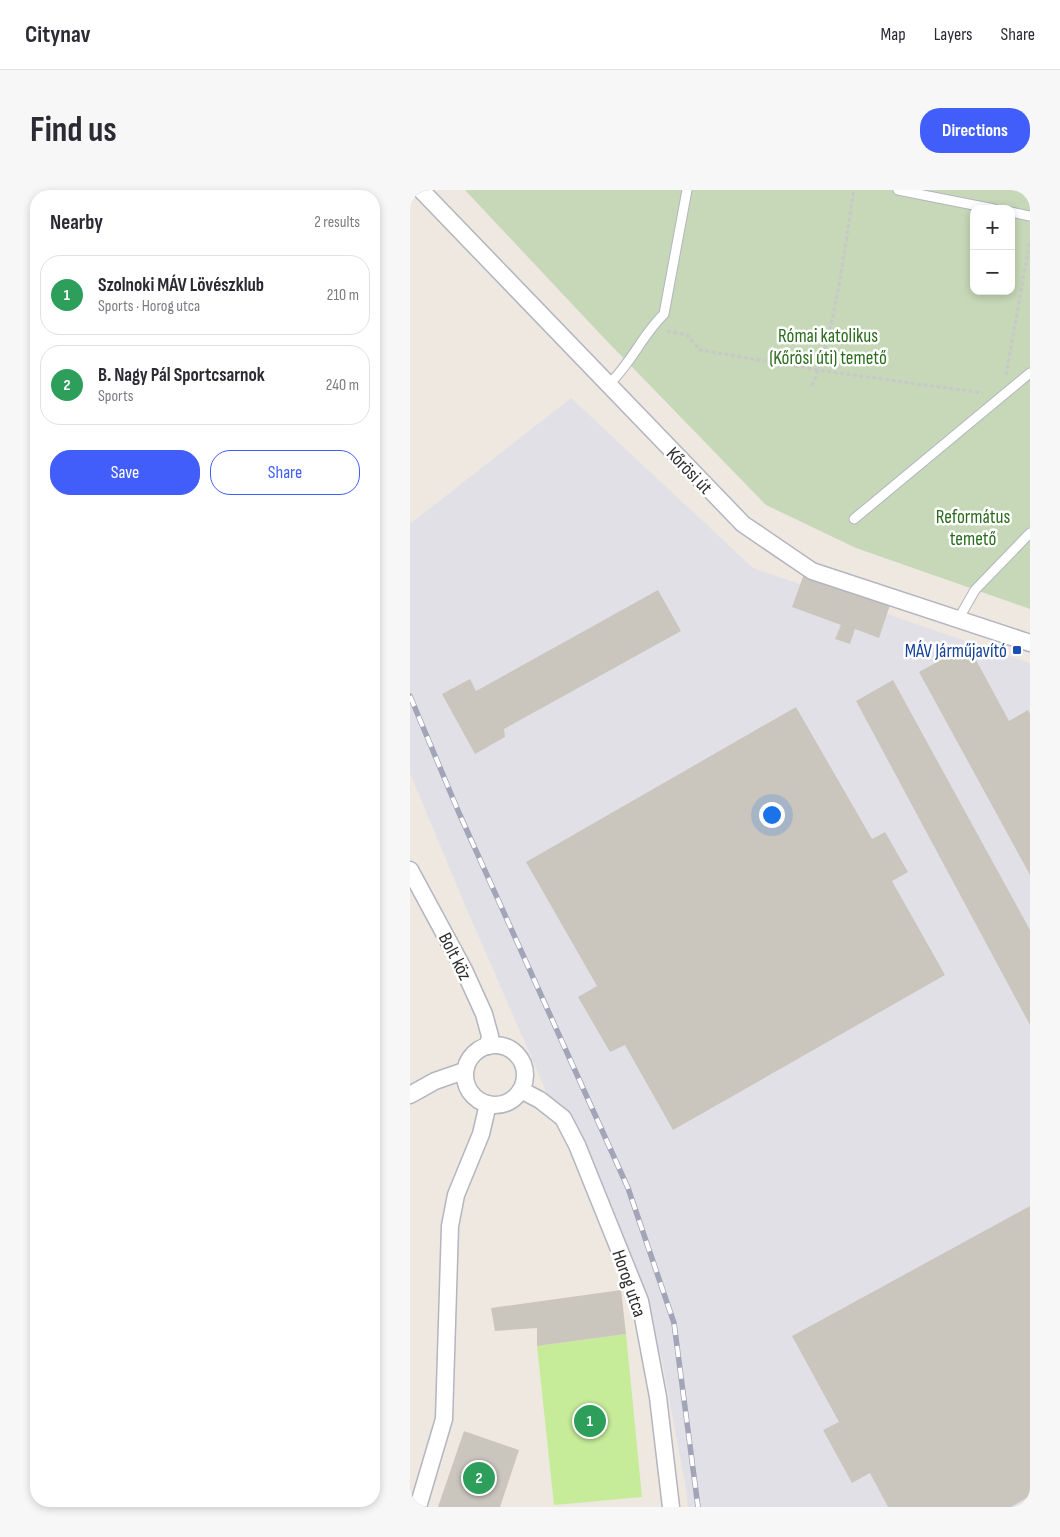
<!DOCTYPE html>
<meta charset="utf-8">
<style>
:root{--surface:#fff;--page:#f7f7f7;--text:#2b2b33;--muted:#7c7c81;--line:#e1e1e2;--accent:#415efa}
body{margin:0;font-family:"Sofia Sans Condensed",sans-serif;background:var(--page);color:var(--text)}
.controls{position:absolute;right:15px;top:15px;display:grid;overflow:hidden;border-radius:10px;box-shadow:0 2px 8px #0003}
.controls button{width:45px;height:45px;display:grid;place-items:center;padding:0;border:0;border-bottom:1px solid var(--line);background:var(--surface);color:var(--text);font:25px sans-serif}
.you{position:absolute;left:361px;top:624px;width:18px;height:18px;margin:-12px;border:4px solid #fff;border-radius:50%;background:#1a73e8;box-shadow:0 0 0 8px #1a73e833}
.badge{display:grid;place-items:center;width:32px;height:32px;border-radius:50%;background:var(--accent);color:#fff;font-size:16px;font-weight:700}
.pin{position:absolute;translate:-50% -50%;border:2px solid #fff;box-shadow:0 1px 5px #0006}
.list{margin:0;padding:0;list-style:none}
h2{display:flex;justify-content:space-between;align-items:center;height:65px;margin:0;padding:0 20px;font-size:21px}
h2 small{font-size:16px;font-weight:400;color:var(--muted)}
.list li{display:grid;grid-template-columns:32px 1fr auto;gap:15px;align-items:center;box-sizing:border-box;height:80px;margin:0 10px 10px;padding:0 10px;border:1px solid var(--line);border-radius:20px}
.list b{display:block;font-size:19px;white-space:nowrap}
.list p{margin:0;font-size:16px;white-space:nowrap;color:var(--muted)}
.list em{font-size:16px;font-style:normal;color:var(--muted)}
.actions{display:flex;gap:10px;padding:15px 20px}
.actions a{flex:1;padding:11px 0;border:1px solid var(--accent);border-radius:20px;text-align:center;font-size:18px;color:var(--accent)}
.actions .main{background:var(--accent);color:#fff}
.map{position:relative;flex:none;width:620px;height:1317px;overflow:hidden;border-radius:20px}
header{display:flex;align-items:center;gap:30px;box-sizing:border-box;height:70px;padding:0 25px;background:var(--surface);border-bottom:1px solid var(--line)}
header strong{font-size:24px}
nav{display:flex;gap:28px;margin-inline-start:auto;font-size:18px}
.intro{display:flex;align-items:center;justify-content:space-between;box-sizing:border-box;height:120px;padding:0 30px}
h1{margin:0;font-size:35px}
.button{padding:12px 22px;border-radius:20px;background:var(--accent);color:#fff;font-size:18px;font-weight:700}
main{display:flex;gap:30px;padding:0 30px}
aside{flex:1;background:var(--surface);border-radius:20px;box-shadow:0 2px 8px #0003}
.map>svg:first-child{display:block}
</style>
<header>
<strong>Citynav</strong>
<nav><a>Map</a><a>Layers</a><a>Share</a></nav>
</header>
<div class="intro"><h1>Find us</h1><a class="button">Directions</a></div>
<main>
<aside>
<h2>Nearby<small>2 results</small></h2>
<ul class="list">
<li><span class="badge" style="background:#2e9e5b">1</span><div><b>Szolnoki MÁV Lövészklub</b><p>Sports · Horog utca</p></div><em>210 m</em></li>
<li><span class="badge" style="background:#2e9e5b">2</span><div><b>B. Nagy Pál Sportcsarnok</b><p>Sports</p></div><em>240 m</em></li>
</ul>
<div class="actions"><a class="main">Save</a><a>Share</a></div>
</aside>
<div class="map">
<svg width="620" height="1317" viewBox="0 0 620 1317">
<rect width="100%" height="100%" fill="#eee8e0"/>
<!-- industrial -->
<polygon fill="#e2e0e7" points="161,208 343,378 620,473 620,1317 278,1317 276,1299 251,1165 55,715 0,583 0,334"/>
<!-- cemetery -->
<path fill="#c6d8b7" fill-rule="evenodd" d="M55 0H620V419L446 358 356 315 193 147ZM564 19H601V101H564Z"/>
<!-- pitch -->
<polygon fill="#c6eb99" points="216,1144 232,1307 144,1315 127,1156"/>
<!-- building -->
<g fill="#cac6be">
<polygon points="394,384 480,415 469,448 445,439 440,454 425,449 431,435 382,417"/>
<polygon points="248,400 271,441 94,539 95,547 65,564 32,504 60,489 66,501"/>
<polygon points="558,455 599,531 618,520 620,524 620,685 509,482"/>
<polygon points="483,490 620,740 620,835 446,511"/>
<polygon points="386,517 462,649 475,642 498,682 482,691 535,785 263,940 215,855 200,862 168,807 187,796 116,672"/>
<polygon points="620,1016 620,1306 601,1317 478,1317 460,1283 442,1293 413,1240 429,1232 382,1146"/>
<polygon points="211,1100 216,1144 127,1156 127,1138 85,1141 81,1118"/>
<polygon points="54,1241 109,1260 90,1317 28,1317"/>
</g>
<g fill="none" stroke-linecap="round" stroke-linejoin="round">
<defs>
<g id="service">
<polyline points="488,0 584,19"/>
<polyline points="601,22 620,26"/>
<path d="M198 195C221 174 232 145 254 124L277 0"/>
<polyline points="444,329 620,183"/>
<polyline points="549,428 565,400 620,343"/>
</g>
<g id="minor">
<polyline points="11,0 333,334 402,381 620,453"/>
<polyline points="0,680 54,780 74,824 80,846 78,856"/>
<circle cx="85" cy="885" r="30"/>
<polyline points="111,900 130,910 153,928 167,955 230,1111 248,1207 261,1317"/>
<polyline points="0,905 25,891 54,881"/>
<polyline points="8,1317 34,1229 40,1036 46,1005 71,944 78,914"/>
</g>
</defs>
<!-- service casing -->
<use href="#service" stroke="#b3b5c0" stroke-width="11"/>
<!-- minor casing -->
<use href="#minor" stroke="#b3b5c0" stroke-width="19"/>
<!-- path -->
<g stroke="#c8c8c8" stroke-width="3" stroke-dasharray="4 2.5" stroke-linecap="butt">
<polyline points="257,141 277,145 290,160 408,180 573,203"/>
<polyline points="596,185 620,51"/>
<path d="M402 196C427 134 433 65 444 0"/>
</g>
<!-- service -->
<use href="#service" stroke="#fff" stroke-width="9"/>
<!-- minor -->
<use href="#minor" stroke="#fff" stroke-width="16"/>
<defs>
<polyline id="rail" points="0,506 49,623 218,998 264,1133 288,1317"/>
</defs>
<!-- rail casing -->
<use href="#rail" stroke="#a2a4b7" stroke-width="5.5"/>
<!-- rail -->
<use href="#rail" stroke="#fff" stroke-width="4" stroke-dasharray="11" stroke-linecap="butt"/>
</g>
<!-- markers -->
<rect fill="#1a4fb4" stroke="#fff" stroke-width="2" x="602" y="455" width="10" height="10" rx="2.5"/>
<g text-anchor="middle" stroke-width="5" stroke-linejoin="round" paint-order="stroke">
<!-- park labels -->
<g font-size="19" fill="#296c1b" stroke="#fff">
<text x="418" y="152">Római katolikus<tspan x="418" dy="22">(Kőrösi úti) temető</tspan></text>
<text x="563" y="333">Református<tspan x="563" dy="22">temető</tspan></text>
</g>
<!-- street labels -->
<g font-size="19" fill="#2d2d2d" stroke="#fff">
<text transform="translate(280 280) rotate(46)" y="7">Kőrösi út</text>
<text transform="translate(46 766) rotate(63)" y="7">Bolt köz</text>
<text transform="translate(220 1093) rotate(71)" y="7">Horog utca</text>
</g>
<!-- transit labels -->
<g font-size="19" fill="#164399" stroke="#fff" text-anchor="end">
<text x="597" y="467">MÁV Járműjavító</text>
</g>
</g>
</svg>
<div class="controls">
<button>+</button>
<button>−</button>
</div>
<div class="you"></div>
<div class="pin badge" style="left:180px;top:1231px;background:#2e9e5b">1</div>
<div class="pin badge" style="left:69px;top:1288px;background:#2e9e5b">2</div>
</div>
</main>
